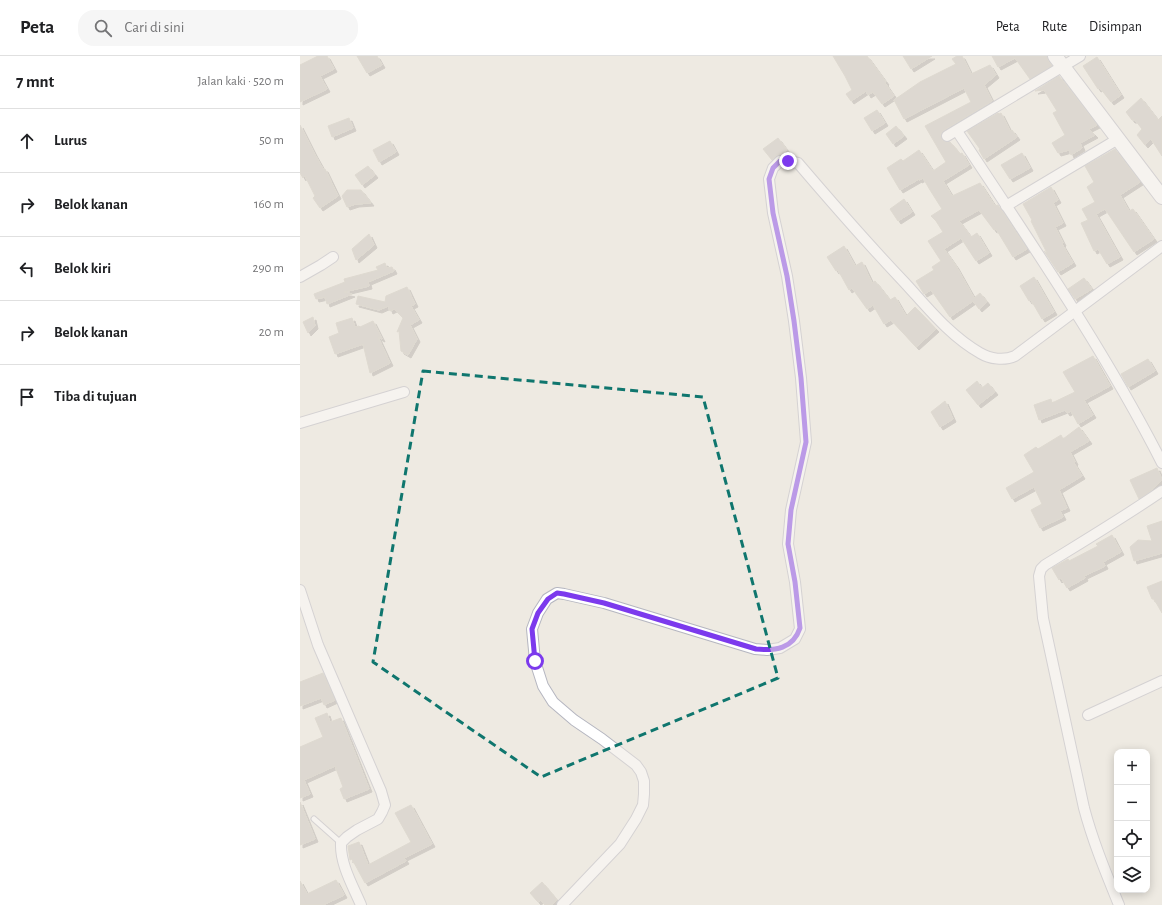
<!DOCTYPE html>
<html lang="id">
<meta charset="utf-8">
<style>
:root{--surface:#fff;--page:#f6f6f6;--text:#202124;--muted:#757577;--line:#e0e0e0}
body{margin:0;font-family:"Alegreya Sans",sans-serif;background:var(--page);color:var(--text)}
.controls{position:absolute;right:12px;bottom:12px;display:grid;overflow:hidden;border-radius:8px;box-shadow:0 2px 10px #0003}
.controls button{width:36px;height:36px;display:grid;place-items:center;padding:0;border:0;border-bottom:1px solid var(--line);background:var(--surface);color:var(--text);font:20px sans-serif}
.stop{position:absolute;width:12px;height:12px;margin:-9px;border:3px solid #7c3aed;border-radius:50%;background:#fff}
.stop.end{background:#7c3aed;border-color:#fff;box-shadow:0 1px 4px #0008}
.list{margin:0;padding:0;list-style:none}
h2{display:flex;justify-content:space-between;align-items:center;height:52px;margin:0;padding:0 16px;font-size:17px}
h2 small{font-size:13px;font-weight:400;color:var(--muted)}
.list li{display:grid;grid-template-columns:26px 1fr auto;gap:12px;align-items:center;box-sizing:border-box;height:64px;padding:0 16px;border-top:1px solid var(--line)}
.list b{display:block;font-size:15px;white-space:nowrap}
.list em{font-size:13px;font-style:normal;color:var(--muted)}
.icon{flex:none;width:22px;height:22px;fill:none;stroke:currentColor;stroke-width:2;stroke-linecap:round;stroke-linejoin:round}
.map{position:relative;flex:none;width:862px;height:849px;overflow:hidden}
header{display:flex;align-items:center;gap:24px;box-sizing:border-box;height:56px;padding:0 20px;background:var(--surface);border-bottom:1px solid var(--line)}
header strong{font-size:19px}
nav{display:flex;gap:22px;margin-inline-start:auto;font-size:14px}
.search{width:280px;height:36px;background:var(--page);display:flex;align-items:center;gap:10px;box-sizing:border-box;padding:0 14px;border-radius:16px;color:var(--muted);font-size:15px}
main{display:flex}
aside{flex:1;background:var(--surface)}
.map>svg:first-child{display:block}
</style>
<header>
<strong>Peta</strong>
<div class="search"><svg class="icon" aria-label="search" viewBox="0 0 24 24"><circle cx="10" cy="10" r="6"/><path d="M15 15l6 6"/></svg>Cari di sini</div>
<nav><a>Peta</a><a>Rute</a><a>Disimpan</a></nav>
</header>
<main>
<aside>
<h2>7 mnt<small>Jalan kaki · 520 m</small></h2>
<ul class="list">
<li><svg class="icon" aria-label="ahead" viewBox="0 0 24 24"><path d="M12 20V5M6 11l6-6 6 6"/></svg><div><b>Lurus</b></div><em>50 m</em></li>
<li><svg class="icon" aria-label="right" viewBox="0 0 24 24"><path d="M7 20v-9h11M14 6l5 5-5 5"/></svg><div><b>Belok kanan</b></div><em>160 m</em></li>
<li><svg class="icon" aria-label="left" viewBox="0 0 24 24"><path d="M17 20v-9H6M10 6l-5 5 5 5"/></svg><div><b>Belok kiri</b></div><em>290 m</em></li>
<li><svg class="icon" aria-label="right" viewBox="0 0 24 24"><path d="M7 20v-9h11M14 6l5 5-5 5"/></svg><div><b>Belok kanan</b></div><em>20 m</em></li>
<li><svg class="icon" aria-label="arrive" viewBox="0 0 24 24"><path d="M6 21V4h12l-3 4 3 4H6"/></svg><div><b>Tiba di tujuan</b></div></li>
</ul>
</aside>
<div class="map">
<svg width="862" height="849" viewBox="0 0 862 849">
<defs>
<filter id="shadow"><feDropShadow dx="3" dy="3" stdDeviation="0" flood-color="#0004"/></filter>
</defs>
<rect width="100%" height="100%" fill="#eeeae2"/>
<!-- building -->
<g fill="#c7c4bc" stroke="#cac6bb" filter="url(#shadow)">
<polygon points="18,0 27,0 34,13 20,20 27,33 0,46 0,9"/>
<polygon points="57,0 77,0 82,9 67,17"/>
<polygon points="533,0 567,0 586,26 585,27 594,40 582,48 573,36 568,39 566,35 551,45 546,38 552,34 545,20"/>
<polygon points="603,0 632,0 611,13"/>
<polygon points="657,0 662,0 671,18 690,9 696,19 684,29 692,45 644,74 641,77 641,80 642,84 647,86 650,86 660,98 662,97 669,109 643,125 652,140 680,127 695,150 698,149 727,193 713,201 696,173 694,174 679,154 659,165 671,181 677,177 689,197 676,205 661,182 644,193 656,210 674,242 680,237 687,246 679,253 673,245 650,261 631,234 624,238 616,225 634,214 632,211 641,205 628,185 643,176 636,165 631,160 642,153 630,134 623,122 619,124 619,123 600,134 587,112 601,103 603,105 619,94 633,115 646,106 625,70 671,46 664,32 604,63 594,44 620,26 656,8 652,3"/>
<polygon points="692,0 747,0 748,5 752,10 730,23 715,2 698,11"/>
<polygon points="797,1 821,39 811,46 800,32 798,33 783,10"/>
<polygon points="759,20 797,69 789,73 795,79 780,87 782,92 771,99 769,94 758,97 752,87 765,79 753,57 757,55 744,34 735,35"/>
<polygon points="841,42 858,64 862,60 862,100 851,83 845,89 837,79 842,73 835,64 832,64 826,56"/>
<polygon points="577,54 585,67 572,75 564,62"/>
<polygon points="698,57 699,58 701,57 710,75 712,74 717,81 684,103 679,94 680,93 667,75"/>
<polygon points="49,62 53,72 32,81 28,70"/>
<polygon points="0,69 14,97 23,113 25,113 38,140 20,152 13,142 15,140 5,120 3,122 0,117"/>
<polygon points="596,70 604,80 593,88 586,78"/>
<polygon points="478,82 487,94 481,98 477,99 472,104 463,93"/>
<polygon points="90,85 96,96 79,106 73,94"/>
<polygon points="815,93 840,126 820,139 829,155 833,153 854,183 834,196 805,153 796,158 820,201 807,208 798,193 794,195 781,167 788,164 782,153 795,146 787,131 794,126 785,110"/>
<polygon points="722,97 730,112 710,123 701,109"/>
<polygon points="68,110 75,119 62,129 55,119"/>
<polygon points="751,131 758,144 753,147 763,167 755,171 763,187 762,188 773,207 758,216 744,195 747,197 731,165 732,164 723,148"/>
<polygon points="47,134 61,134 71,147 56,148 47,151 42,140"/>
<polygon points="604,143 612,156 598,165 590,153"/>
<polygon points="69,178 74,189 56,204 52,193"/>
<polygon points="544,190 555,210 562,206 572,227 575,225 590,244 595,241 606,260 615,251 636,273 616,291 591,264 584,268 573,249 567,253 552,232 549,234 538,214 536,215 527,201"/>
<polygon points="85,207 87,212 92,211 94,215 68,226 69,230 44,236 52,238 27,248 25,241 16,243 14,238 45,226 44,223 78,214 76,211"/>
<polygon points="734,221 754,256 742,263 731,244 729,245 720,230"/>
<polygon points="784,222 792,233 775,243 768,233"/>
<polygon points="107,231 115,248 111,250 119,264 110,269 117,283 108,299 101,295 99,275 97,276 103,262 94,253 90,255 88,250 79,254 56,248 58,240 85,246 86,240"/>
<polygon points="13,261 15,270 8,277 3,266"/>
<polygon points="52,262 55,271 59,270 60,271 73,265 82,283 78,281 90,307 70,317 63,288 35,298 29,281 39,277 36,267"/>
<polygon points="793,300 810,330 784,344 793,359 778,368 771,355 767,357 765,354 739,364 734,349 751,343 752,347 775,336 763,316"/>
<polygon points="848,303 855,315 828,331 821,318"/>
<polygon points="677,325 682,332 688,327 695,336 678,349 666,334"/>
<polygon points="645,345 653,363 640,371 631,356"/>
<polygon points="779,371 789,385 770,396 775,406 774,407 782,420 759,434 767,452 760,455 763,461 740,472 731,454 742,448 734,431 712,443 706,432 734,416 724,399 736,391 738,393 761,379 763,383"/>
<polygon points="857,412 862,424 852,433 852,434 839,443 830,424"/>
<polygon points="862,465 862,497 834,505 830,491 838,484 852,485 847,470"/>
<polygon points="812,479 821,496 803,506 805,510 784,520 785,522 767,532 761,522 759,524 752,512 768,503 769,505 798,490 796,488"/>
<polygon points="862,525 862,557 854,543 852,543 847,531"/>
<polygon points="23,617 35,644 24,649 21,642 0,650 0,626"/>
<polygon points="27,657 30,666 41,662 69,733 44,743 40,733 43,731 35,710 4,724 10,738 0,742 0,691 23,681 15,662"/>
<polygon points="0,746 15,783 0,789"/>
<polygon points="111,749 132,788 104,802 106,805 65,827 52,803 50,804 48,790 59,786 68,809 111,786 95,757"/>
<polygon points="36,824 44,839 23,849 0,849 0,825 7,838"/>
<polygon points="242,826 257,844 251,849 245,849 241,844 238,846 230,837"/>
</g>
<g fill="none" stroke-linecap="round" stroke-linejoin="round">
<defs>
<polyline id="lane" points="14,763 41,787"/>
<g id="street">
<path d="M657 75C728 183 803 291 862 407"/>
<polyline points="647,80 780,0"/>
<polyline points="706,150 818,83"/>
<polyline points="0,221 21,209 33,201"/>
<polyline points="0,367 104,336"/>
<path d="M0 534 18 589 81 735 85 749 82 756 78 763 57 774 47 781 41 787C40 808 53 830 61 849"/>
<polyline points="788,659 862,625"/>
<path d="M262 849 320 788 336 763 343 749 344 738V725L341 716 336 709 302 683 274 664 253 646 243 630 235 605 232 573 238 557 247 543 257 537 264 538 304 547 455 593 467 594 480 592 495 583 500 573 495 526 488 488 491 454 506 386 501 322 494 265 487 220 473 157 469 123 473 112 480 105H488L498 107C533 148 568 188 605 227 628 252 650 280 680 297 690 303 704 305 715 300L862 190"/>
<path d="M819 849C806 817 793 786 784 752L743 562 739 520 741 513 745 509C784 485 824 461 862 435"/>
</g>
<polyline id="secondary" points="755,0 862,141"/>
</defs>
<!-- lane casing -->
<use href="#lane" stroke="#b5b6c0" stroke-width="7"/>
<!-- street casing -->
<use href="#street" stroke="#b5b6c0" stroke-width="12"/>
<!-- secondary casing -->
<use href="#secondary" stroke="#b5b6c0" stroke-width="16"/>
<!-- lane -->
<use href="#lane" stroke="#fff" stroke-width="5"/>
<!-- street -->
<use href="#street" stroke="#fff" stroke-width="10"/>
<!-- secondary -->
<use href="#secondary" stroke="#fff" stroke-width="14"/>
</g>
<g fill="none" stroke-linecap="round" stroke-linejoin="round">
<!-- route -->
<path stroke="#7c3aed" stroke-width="5" d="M235 605 232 573 238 557 248 543 257 537 264 538 304 547 456 593C475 595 493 593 500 572L495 526 488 488 491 454 506 386 501 322 494 265 487 220 473 157 469 123 473 112 480 105H488"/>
</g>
<!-- marked area -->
<path d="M0 0H862V849H0ZM123 315 403 341 478 622 241 721 73 606Z" fill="#eeeae2" fill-opacity=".55" fill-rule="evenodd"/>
<path fill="none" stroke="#0f766e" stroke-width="3" stroke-dasharray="8 5" stroke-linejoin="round" d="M123 315 403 341 478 622 241 721 73 606Z"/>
</svg>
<div class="controls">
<button>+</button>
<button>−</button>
<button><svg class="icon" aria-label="locate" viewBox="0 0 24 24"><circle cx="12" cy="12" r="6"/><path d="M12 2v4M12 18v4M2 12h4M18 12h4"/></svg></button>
<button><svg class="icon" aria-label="layers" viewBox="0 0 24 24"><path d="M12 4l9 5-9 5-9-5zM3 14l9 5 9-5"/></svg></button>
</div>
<div class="stop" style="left:235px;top:605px"></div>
<div class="stop end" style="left:488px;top:105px"></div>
</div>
</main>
